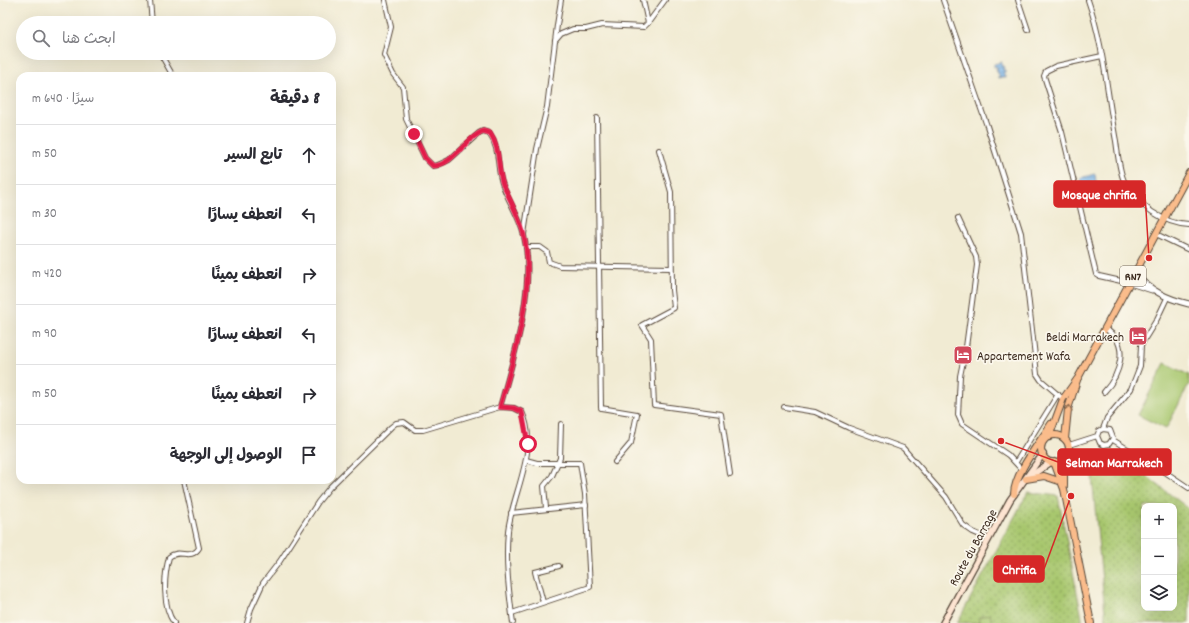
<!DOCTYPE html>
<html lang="ar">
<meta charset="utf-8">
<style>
:root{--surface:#fff;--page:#f7f7f7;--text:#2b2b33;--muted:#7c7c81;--line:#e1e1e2}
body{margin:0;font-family:Dekko,"Playpen Sans Arabic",sans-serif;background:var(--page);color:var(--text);direction:rtl}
.controls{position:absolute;right:12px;bottom:12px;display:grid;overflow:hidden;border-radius:8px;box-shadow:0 4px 16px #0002}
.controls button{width:36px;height:36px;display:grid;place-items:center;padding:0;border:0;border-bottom:1px solid var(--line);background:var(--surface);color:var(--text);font:20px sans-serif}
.stop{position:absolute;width:12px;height:12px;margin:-9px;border:3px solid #e11d48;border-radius:50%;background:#fff}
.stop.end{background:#e11d48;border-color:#fff;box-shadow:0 1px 4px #0008}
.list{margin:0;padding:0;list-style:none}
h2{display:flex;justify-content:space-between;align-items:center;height:52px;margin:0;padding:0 16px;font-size:17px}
h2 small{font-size:13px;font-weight:400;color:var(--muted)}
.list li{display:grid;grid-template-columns:26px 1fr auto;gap:12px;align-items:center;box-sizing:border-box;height:60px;padding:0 16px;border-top:1px solid var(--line)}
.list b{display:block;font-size:15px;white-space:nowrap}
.list em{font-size:13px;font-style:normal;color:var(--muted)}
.icon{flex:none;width:22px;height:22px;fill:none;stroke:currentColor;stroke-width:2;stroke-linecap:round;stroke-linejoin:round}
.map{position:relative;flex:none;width:1189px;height:623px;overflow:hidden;direction:ltr}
.search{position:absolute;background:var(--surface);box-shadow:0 4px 16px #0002;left:16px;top:16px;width:320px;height:44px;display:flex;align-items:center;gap:10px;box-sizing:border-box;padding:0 14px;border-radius:22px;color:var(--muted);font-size:15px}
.panel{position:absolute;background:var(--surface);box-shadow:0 4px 16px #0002;left:16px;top:72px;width:320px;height:412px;border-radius:12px;direction:rtl}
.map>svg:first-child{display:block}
</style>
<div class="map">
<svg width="1189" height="623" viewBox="0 0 1189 623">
<defs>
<pattern id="grass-dots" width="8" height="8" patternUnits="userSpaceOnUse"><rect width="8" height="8" fill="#a8c76e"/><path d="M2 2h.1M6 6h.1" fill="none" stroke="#8aa25a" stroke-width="1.8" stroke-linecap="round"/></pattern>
<pattern id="water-rules" width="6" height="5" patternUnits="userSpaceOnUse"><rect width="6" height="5" fill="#7bb6ec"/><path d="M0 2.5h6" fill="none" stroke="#6694bf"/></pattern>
</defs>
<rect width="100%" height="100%" fill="#fbf7ec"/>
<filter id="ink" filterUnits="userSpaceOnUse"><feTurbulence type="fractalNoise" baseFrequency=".025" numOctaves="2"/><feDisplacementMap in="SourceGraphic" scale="8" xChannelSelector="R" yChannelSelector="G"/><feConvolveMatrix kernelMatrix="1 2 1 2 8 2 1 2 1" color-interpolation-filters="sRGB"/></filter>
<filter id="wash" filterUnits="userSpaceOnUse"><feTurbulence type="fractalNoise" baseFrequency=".012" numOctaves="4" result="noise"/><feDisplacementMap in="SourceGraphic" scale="16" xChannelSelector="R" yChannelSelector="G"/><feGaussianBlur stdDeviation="0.9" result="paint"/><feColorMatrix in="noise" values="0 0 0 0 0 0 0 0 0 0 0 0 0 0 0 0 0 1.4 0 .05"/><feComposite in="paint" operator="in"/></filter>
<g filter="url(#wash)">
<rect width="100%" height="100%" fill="#f1ebd3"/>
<!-- grass -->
<g fill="url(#grass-dots)" stroke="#727846" fill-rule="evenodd">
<path d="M1118 454 1189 509V623H1106L1090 455ZM1144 506H1174V608H1144Z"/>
<polygon points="1028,492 1058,496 1083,623 957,623"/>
</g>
<!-- pitch -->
<g fill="#a8c76e" stroke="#727846">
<polygon points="1165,363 1189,375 1189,384 1166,429 1138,415"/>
<polygon points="990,614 992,623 980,623 979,617"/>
</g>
<!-- water -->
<g fill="url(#water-rules)" stroke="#5b7085">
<polygon points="1002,62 1001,66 1003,66 1004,68 1002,70 1005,70 1005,72 1003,73 1006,77 998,79 998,77 1000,76 997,72 998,70 996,71 997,66 994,67 994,64"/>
<polygon points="1095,174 1096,182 1082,184 1080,178"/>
</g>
</g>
<g filter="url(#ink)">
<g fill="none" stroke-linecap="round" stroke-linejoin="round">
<defs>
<g id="minor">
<polyline points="150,0 152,23"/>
<path d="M385 0 391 27 384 55 393 74 403 87 406 119 425 158 433 166 438 165 449 160 479 133 483 131 489 133C501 150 496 165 502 183 508 201 520 217 524 236 536 286 514 358 500 407"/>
<polyline points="943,0 987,126 1021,233 1037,374 1041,380 1063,399"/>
<polyline points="1018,0 1028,30"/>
<path d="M1088 0C1104 46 1107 94 1116 141 1118 154 1119 172 1125 183 1137 205 1164 224 1189 225"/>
<polyline points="648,23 665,0"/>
<polyline points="555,41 561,34 573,29 586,29 602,25 644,27 648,23 643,0"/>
<polyline points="160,53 173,76"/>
<polyline points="1102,56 1056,66 1046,71 1044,76 1062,132 1096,274 1099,276 1130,283"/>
<polyline points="597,118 601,408 637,414 631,443 615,462"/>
<polyline points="659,150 671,192 672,290 674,308 642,325 651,339 654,405 721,414 730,474"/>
<polyline points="958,218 976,257 977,265 966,347 960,376 958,415 962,424 1008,455 1022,470"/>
<polyline points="524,234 537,149 547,107 557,25 561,0"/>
<polyline points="1156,234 1189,250"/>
<polyline points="526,247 540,247 547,252 549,262 560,266 671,268"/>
<path d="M1104 392C1120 375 1131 343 1105 329"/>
<polyline points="784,407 815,412 849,428 903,448 946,497 963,525 973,532 989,539"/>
<polyline points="1103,429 1107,418 1131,389 1140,366 1141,345 1157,319 1167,298"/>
<polyline points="1113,440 1162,470 1189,488"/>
<polyline points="1069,445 1097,436 1099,431 1103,429 1110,430 1113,438 1109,444 1104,445 1100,443 1097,436"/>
<polyline points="1016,462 1058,394"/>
<polyline points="546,508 544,486 552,476 560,458 561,424"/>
<polyline points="511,513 586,505"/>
<polyline points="543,602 535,572 559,566"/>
<polyline points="512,613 590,587 585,494 580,463 537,463 526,460"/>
<path d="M174 623C162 606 164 576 169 557 179 548 191 561 199 548L184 480"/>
<path d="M247 623 251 609 263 583 280 561 318 502 330 487 391 427 396 423 404 422 415 430H423L500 407 514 408 522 412C540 448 512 494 508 531 505 562 509 592 513 623"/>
</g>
<g id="tertiary">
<path d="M1134 274C1153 291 1164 298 1189 304"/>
<polyline points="1130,283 1152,290"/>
</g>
<g id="secondary">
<polyline points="1026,479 1051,462"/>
<polyline points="943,623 1010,500 1043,454"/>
</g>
<g id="primary">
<circle cx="1055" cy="449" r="14"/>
<polyline points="1049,437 1063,399 1078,378 1189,173"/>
<polyline points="1065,439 1068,409 1077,380"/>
<polyline points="1054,462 1064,489 1091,623"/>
<polyline points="1026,479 1044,476 1062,482"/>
<polyline points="1064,485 1064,459"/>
<path d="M1014 494C1014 474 1040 442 1051 424"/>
</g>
</defs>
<!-- minor casing -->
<use href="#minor" stroke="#564739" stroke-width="6"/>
<!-- tertiary casing -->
<use href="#tertiary" stroke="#564739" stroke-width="7"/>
<!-- secondary casing -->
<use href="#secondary" stroke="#564739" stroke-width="8"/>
<!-- primary casing -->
<use href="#primary" stroke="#564739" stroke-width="8"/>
<!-- minor -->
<use href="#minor" stroke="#fff" stroke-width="4"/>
<!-- tertiary -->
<use href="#tertiary" stroke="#fff" stroke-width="5"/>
<!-- secondary -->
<use href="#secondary" stroke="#fde4d1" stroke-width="5.5"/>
<!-- primary -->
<use href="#primary" stroke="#fabc8b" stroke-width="6"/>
</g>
<!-- one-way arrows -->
<defs><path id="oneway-chevron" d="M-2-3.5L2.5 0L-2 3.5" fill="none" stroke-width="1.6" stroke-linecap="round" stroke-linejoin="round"/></defs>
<use stroke="#916c4f" href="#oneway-chevron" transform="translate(1069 408) rotate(-77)"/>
</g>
<g fill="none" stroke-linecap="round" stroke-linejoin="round" filter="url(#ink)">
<!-- route -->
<path stroke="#e11d48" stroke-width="5" d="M414 134 425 158 433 166C454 165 464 139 483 131L490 133C501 149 497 167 503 185 510 199 521 221 524 236 536 286 514 358 500 407L514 408 522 412 528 444"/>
</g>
<!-- icons -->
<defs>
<symbol id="hotel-square" viewBox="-11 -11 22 22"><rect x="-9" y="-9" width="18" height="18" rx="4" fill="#d1495b" stroke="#fbf7ec"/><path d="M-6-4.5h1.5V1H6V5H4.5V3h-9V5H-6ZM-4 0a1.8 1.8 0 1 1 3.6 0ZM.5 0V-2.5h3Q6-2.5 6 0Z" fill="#fff"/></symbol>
</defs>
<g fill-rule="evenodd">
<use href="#hotel-square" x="1127" y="325" width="22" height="22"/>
<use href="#hotel-square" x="952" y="344" width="22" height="22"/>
</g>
<g text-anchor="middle" stroke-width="3.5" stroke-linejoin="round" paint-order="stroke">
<!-- shield labels -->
<rect fill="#fbf7ec" stroke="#75685c" stroke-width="1" x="1120" y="266" width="26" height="20" rx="3"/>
<g font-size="12" font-weight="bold" fill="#3b2a1e">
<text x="1133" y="280">RN7</text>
</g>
<!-- poi labels -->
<g font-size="13" fill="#3b2a1e" stroke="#fbf7ec" text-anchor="end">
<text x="1124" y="341">Beldi Marrakech</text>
<text x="977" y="360" text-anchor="start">Appartement Wafa</text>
</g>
<!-- street labels -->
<g font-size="13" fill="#3b2a1e" stroke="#fbf7ec">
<text transform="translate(972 547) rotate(-61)" y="5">Route du Barrage</text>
</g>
</g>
<!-- callouts -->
<path fill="none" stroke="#d62828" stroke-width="1.5" d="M1149 258L1145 194M1001 441L1058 462M1071 496L1044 569"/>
<g fill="#d62828" stroke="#fbf7ec" stroke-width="1.5">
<circle cx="1149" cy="258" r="4"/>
<circle cx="1001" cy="441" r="4"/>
<circle cx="1071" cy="496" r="4"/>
</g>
<g fill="#d62828" stroke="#d62828" stroke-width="1.5">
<rect x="1054" y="181" width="91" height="26" rx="4"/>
<rect x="1058" y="449" width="113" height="26" rx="4"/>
<rect x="994" y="556" width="50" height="26" rx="4"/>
</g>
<g font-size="14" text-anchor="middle" font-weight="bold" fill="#fff">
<text x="1099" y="199">Mosque chrifia</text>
<text x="1114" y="467">Selman Marrakech</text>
<text x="1019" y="574">Chrifia</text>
</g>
</svg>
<div class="controls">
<button>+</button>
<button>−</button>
<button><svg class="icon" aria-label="layers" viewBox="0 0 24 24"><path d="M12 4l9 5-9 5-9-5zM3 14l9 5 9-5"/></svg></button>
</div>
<div class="stop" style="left:528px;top:444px"></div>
<div class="stop end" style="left:414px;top:134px"></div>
<div class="search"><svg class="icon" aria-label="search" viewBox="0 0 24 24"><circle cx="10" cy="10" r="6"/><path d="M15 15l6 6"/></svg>ابحث هنا</div>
<section class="panel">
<h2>8 دقيقة<small>سيرًا · 640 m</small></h2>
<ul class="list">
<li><svg class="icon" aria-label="ahead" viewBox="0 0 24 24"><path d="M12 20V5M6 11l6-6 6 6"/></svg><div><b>تابع السير</b></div><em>50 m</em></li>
<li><svg class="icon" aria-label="left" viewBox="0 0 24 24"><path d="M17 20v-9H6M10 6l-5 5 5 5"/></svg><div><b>انعطف يسارًا</b></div><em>30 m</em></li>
<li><svg class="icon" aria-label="right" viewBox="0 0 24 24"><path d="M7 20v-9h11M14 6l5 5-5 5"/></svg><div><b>انعطف يمينًا</b></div><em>420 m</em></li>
<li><svg class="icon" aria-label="left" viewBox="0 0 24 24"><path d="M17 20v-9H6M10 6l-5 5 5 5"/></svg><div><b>انعطف يسارًا</b></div><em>90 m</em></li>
<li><svg class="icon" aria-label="right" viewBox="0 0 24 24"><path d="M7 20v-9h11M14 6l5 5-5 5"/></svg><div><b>انعطف يمينًا</b></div><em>50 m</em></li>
<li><svg class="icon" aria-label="arrive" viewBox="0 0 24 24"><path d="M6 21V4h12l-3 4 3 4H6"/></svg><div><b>الوصول إلى الوجهة</b></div></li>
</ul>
</section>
</div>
